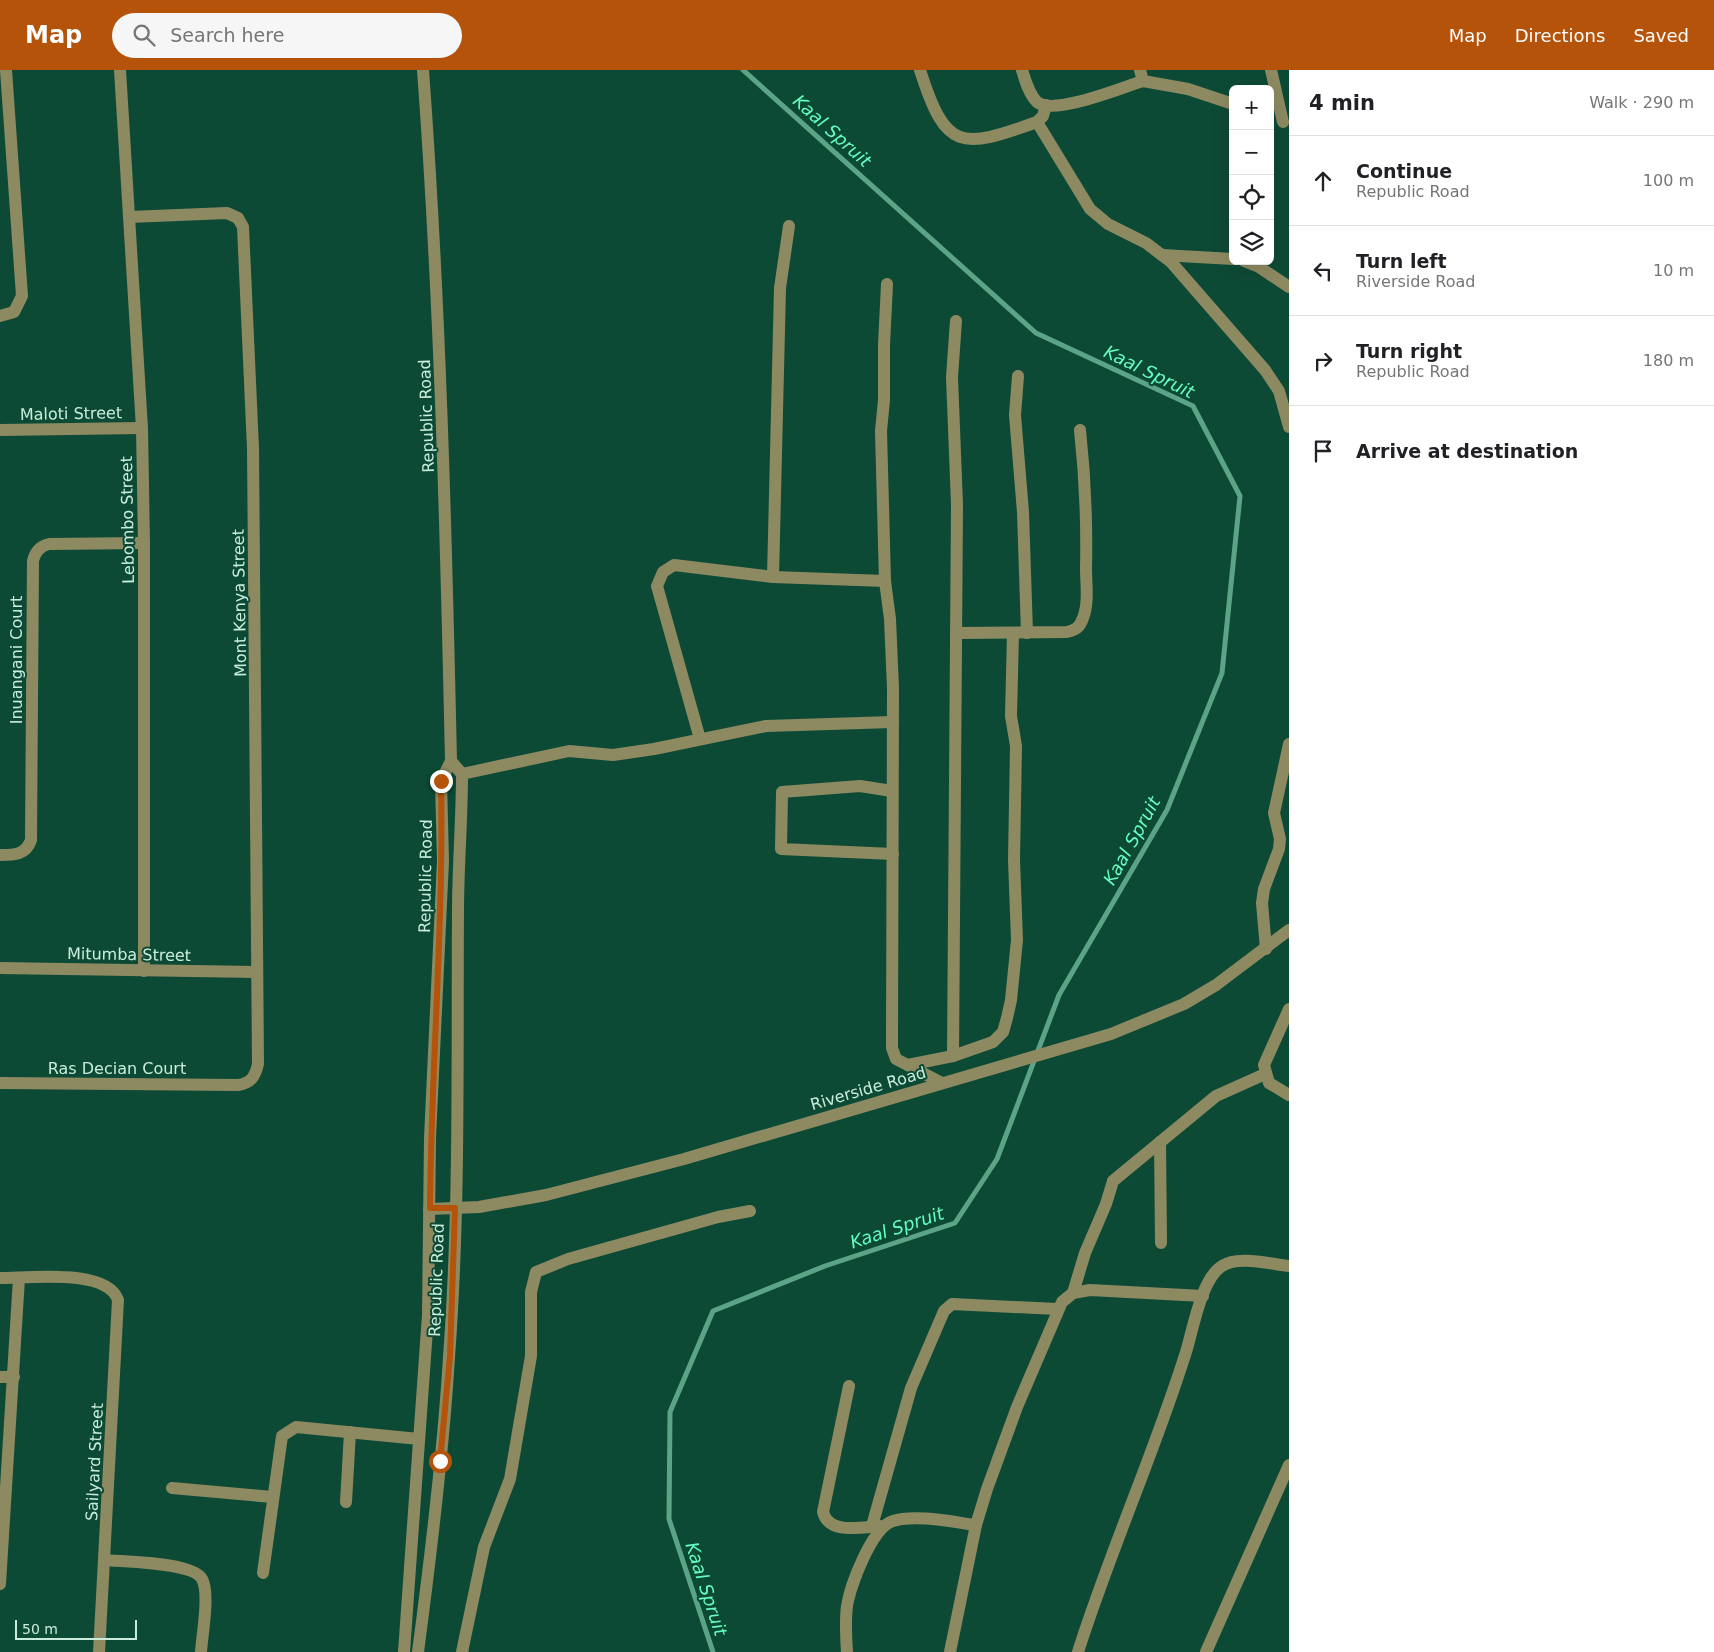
<!DOCTYPE html>
<meta charset="utf-8">
<style>
:root{--surface:#fff;--page:#f6f6f6;--text:#202124;--muted:#757577;--line:#e0e0e0;--accent:#b45309}
body{margin:0;font-family:"DejaVu Sans",sans-serif;background:var(--page);color:var(--text)}
.controls{position:absolute;right:15px;top:15px;display:grid;overflow:hidden;border-radius:8px;box-shadow:0 5px 20px #0002}
.controls button{width:45px;height:45px;display:grid;place-items:center;padding:0;border:0;border-bottom:1px solid var(--line);background:var(--surface);color:var(--text);font:25px sans-serif}
.scale{position:absolute;left:15px;bottom:12px;width:122px;box-sizing:border-box;padding-left:5px;border:2px solid #c9eddc;border-top:0;font-size:14px;line-height:18px;white-space:nowrap;color:#c9eddc;-webkit-text-stroke:4px #0d4a35;paint-order:stroke}
.stop{position:absolute;width:15px;height:15px;margin:-11px;border:4px solid #b45309;border-radius:50%;background:#fff}
.stop.end{background:#b45309;border-color:#fff;box-shadow:0 1px 5px #0008}
.list{margin:0;padding:0;list-style:none}
h2{display:flex;justify-content:space-between;align-items:center;height:65px;margin:0;padding:0 20px;font-size:21px}
h2 small{font-size:16px;font-weight:400;color:var(--muted)}
.list li{display:grid;grid-template-columns:32px 1fr auto;gap:15px;align-items:center;box-sizing:border-box;height:90px;padding:0 20px;border-top:1px solid var(--line)}
.list b{display:block;font-size:19px;white-space:nowrap}
.list p{margin:0;font-size:16px;white-space:nowrap;color:var(--muted)}
.list em{font-size:16px;font-style:normal;color:var(--muted)}
.icon{flex:none;width:28px;height:28px;fill:none;stroke:currentColor;stroke-width:2;stroke-linecap:round;stroke-linejoin:round}
.map{position:relative;flex:none;width:1289px;height:1582px;overflow:hidden}
header{display:flex;align-items:center;gap:30px;box-sizing:border-box;height:70px;padding:0 25px;background:var(--accent);color:#fff}
header strong{font-size:24px}
nav{display:flex;gap:28px;margin-inline-start:auto;font-size:18px}
.search{width:350px;height:45px;background:var(--page);display:flex;align-items:center;gap:12px;box-sizing:border-box;padding:0 18px;border-radius:28px;color:var(--muted);font-size:19px}
main{display:flex}
aside{flex:1;background:var(--surface)}
.map>svg:first-child{display:block}
</style>
<header>
<strong>Map</strong>
<div class="search"><svg class="icon" aria-label="search" viewBox="0 0 24 24"><circle cx="10" cy="10" r="6"/><path d="M15 15l6 6"/></svg>Search here</div>
<nav><a>Map</a><a>Directions</a><a>Saved</a></nav>
</header>
<main>
<div class="map">
<svg width="1289" height="1582" viewBox="0 0 1289 1582">
<rect width="100%" height="100%" fill="#0d4a35"/>
<g fill="none" stroke-linecap="round" stroke-linejoin="round">
<!-- stream -->
<polyline stroke="#5ba487" stroke-width="5" points="713,1582 669,1449 670,1342 713,1241 825,1196 955,1153 997,1089 1059,925 1167,740 1222,603 1240,426 1193,336 1036,263 743,0"/>
<!-- minor -->
<g stroke="#8d8a62" stroke-width="12">
<polyline points="120,0 142,358 144,473 144,901"/>
<path d="M920 0C946 82 961 79 1037 52L1043 46 1046 35"/>
<path d="M1022 0C1025 10 1029 24 1037 32 1054 46 1123 17 1143 11"/>
<polyline points="1140,0 1143,11 1188,19 1233,34"/>
<polyline points="1271,0 1283,52"/>
<polyline points="1037,52 1090,139 1108,154 1146,173 1171,192 1265,300 1279,321 1289,357"/>
<polyline points="1162,185 1233,189"/>
<polyline points="1244,191 1259,197 1289,217"/>
<polyline points="887,214 884,275 884,330 881,361 885,511 890,549 893,618 892,978 896,989 942,1013"/>
<polyline points="0,246 14,242 22,226 6,0"/>
<polyline points="1018,306 1015,345 1023,442 1027,563"/>
<polyline points="0,360 142,358"/>
<polyline points="773,507 885,511"/>
<path d="M956 563 1067 562C1076 560 1080 557 1083 548 1089 533 1086 514 1086 498 1087 452 1085 406 1080 360"/>
<polyline points="700,669 657,516 663,502 674,495 773,507 780,218 789,156"/>
<polyline points="462,704 569,681 613,685 654,679 766,656 893,652"/>
<polyline points="892,721 860,716 782,722 781,779 893,784"/>
<path d="M0 785C14 785 26 785 31 770L33 491C35 482 40 476 49 474L144 473"/>
<polyline points="1266,879 1262,833 1264,819 1279,779 1280,769 1274,743 1289,674"/>
<polyline points="0,898 257,902"/>
<polyline points="1289,939 1264,995 1269,1013 1289,1025"/>
<polyline points="953,986 957,435 952,307 956,251"/>
<polyline points="908,995 953,986 993,972 1003,962 1007,948 1011,930 1017,870 1014,790 1016,676 1011,646 1013,563"/>
<path d="M0 1013 238 1015C251 1013 255 1007 258 994L253 378 243 157 238 148 227 143 129 147"/>
<polyline points="1160,1072 1161,1173"/>
<polyline points="429,1139 479,1137 546,1125 684,1089 1111,964 1184,934 1216,915 1289,860"/>
<path d="M0 1208C29 1208 107 1198 118 1230L99 1582"/>
<polyline points="1073,1223 1085,1183 1106,1134 1113,1111 1216,1026 1265,1004"/>
<polyline points="0,1307 14,1307"/>
<path d="M849 1316 823 1442C829 1465 861 1457 880 1456"/>
<polyline points="172,1418 272,1427"/>
<polyline points="346,1432 350,1362"/>
<polyline points="872,1456 911,1318 944,1241 952,1234 1057,1239"/>
<path d="M105 1490C124 1492 193 1492 202 1509 210 1523 202 1565 201 1582"/>
<polyline points="263,1503 282,1366 296,1357 419,1369"/>
<polyline points="0,1514 19,1208"/>
<path d="M404 1582 428 1245 430 1068 443 791 441 711 451 691C446 460 440 230 423 0"/>
<path d="M418 1582C431 1484 443 1386 449 1287 460 1139 457 990 458 841 458 796 462 750 462 704L451 691"/>
<polyline points="462,1582 484,1477 510,1409 531,1286 531,1222 536,1202 568,1189 718,1147 750,1141"/>
<path d="M847 1582C846 1567 845 1551 847 1536 850 1516 872 1457 893 1451 914 1444 953 1452 976 1455"/>
<polyline points="950,1582 976,1455 987,1419 1017,1337 1062,1232 1073,1223 1090,1220 1203,1226"/>
<path d="M1078 1582C1110 1481 1154 1384 1186 1282 1193 1260 1201 1209 1222 1196 1238 1185 1270 1194 1289 1196"/>
<polyline points="1206,1582 1289,1395"/>
</g>
</g>
<g fill="none" stroke-linecap="round" stroke-linejoin="round">
<!-- route -->
<path stroke="#b45309" stroke-width="6" d="M440 1391 450 1286 455 1138H430C431 996 444 854 441 711"/>
</g>
<g text-anchor="middle" stroke-width="4" stroke-linejoin="round" paint-order="stroke">
<!-- street labels -->
<g font-size="16" fill="#c9eddc" stroke="#0d4a35">
<text transform="translate(71 343) rotate(-1)" y="6">Maloti Street</text>
<text transform="translate(426 346) rotate(-92)" y="6">Republic Road</text>
<text transform="translate(127 450) rotate(-91)" y="6">Lebombo Street</text>
<text transform="translate(239 533) rotate(-91)" y="6">Mont Kenya Street</text>
<text transform="translate(16 590) rotate(-90)" y="6">Inuangani Court</text>
<text transform="translate(425 806) rotate(-89)" y="6">Republic Road</text>
<text transform="translate(129 884) rotate(1)" y="6">Mitumba Street</text>
<text x="117" y="1004">Ras Decian Court</text>
<text transform="translate(868 1018) rotate(-16)" y="6">Riverside Road</text>
<text transform="translate(436 1210) rotate(-88)" y="6">Republic Road</text>
<text transform="translate(94 1392) rotate(-87)" y="6">Sailyard Street</text>
</g>
<!-- water labels -->
<g font-size="18" font-style="italic" fill="#65fcc1" stroke="#0d4a35">
<text transform="translate(832 61) rotate(42)" y="6">Kaal Spruit</text>
<text transform="translate(1149 302) rotate(26)" y="6">Kaal Spruit</text>
<text transform="translate(1132 771) rotate(-61)" y="6">Kaal Spruit</text>
<text transform="translate(897 1158) rotate(-18)" y="6">Kaal Spruit</text>
<text transform="translate(706 1519) rotate(72)" y="6">Kaal Spruit</text>
</g>
</g>
</svg>
<div class="controls">
<button>+</button>
<button>−</button>
<button><svg class="icon" aria-label="locate" viewBox="0 0 24 24"><circle cx="12" cy="12" r="6"/><path d="M12 2v4M12 18v4M2 12h4M18 12h4"/></svg></button>
<button><svg class="icon" aria-label="layers" viewBox="0 0 24 24"><path d="M12 4l9 5-9 5-9-5zM3 14l9 5 9-5"/></svg></button>
</div>
<div class="scale">50 m</div>
<div class="stop" style="left:440px;top:1391px"></div>
<div class="stop end" style="left:441px;top:711px"></div>
</div>
<aside>
<h2>4 min<small>Walk · 290 m</small></h2>
<ul class="list">
<li><svg class="icon" aria-label="ahead" viewBox="0 0 24 24"><path d="M12 20V5M6 11l6-6 6 6"/></svg><div><b>Continue</b><p>Republic Road</p></div><em>100 m</em></li>
<li><svg class="icon" aria-label="left" viewBox="0 0 24 24"><path d="M17 20v-9H6M10 6l-5 5 5 5"/></svg><div><b>Turn left</b><p>Riverside Road</p></div><em>10 m</em></li>
<li><svg class="icon" aria-label="right" viewBox="0 0 24 24"><path d="M7 20v-9h11M14 6l5 5-5 5"/></svg><div><b>Turn right</b><p>Republic Road</p></div><em>180 m</em></li>
<li><svg class="icon" aria-label="arrive" viewBox="0 0 24 24"><path d="M6 21V4h12l-3 4 3 4H6"/></svg><div><b>Arrive at destination</b></div></li>
</ul>
</aside>
</main>
